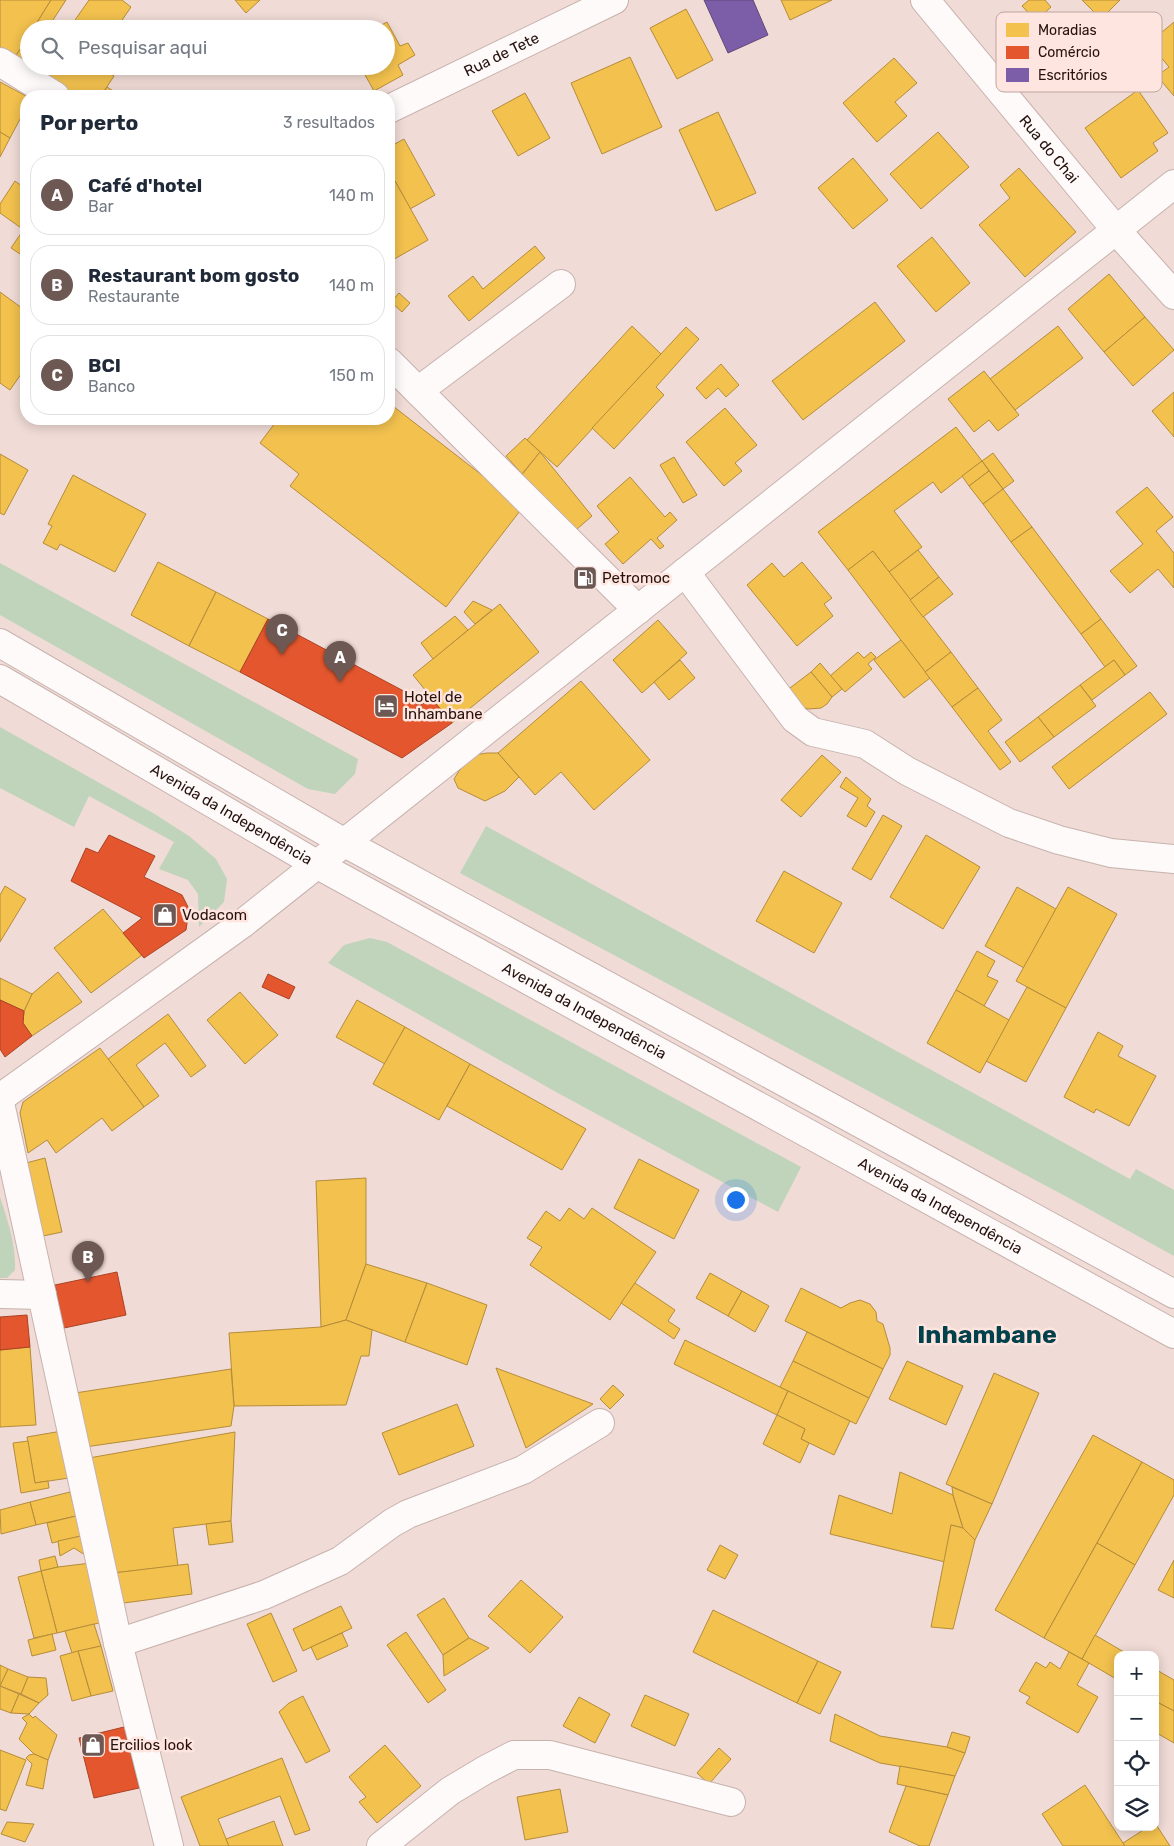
<!DOCTYPE html>
<html lang="pt">
<meta charset="utf-8">
<style>
:root{--surface:#fff;--page:#f6f6f7;--text:#1f2937;--muted:#747a83;--line:#e0e1e3;--accent:#6d5853}
body{margin:0;font-family:Rubik,sans-serif;background:var(--page);color:var(--text)}
.controls{position:absolute;right:15px;bottom:15px;display:grid;overflow:hidden;border-radius:10px;box-shadow:0 2px 12px #0003}
.controls button{width:45px;height:45px;display:grid;place-items:center;padding:0;border:0;border-bottom:1px solid var(--line);background:var(--surface);color:var(--text);font:25px sans-serif}
.you{position:absolute;left:735px;top:1199px;width:18px;height:18px;margin:-12px;border:4px solid #fff;border-radius:50%;background:#1a73e8;box-shadow:0 0 0 8px #1a73e833}
.badge{display:grid;place-items:center;width:32px;height:32px;border-radius:50%;background:var(--accent);color:#fff;font-size:16px;font-weight:700}
.pin{position:absolute;translate:-50% -41px;filter:drop-shadow(0 1px 2px #0008)}
.pin::after{content:'';position:absolute;top:26px;width:18px;height:15px;background:inherit;clip-path:polygon(0 0,100% 0,50% 100%)}
.list{margin:0;padding:0;list-style:none}
h2{display:flex;justify-content:space-between;align-items:center;height:65px;margin:0;padding:0 20px;font-size:21px}
h2 small{font-size:16px;font-weight:400;color:var(--muted)}
.list li{display:grid;grid-template-columns:32px 1fr auto;gap:15px;align-items:center;box-sizing:border-box;height:80px;margin:0 10px 10px;padding:0 10px;border:1px solid var(--line);border-radius:20px}
.list b{display:block;font-size:19px;white-space:nowrap}
.list p{margin:0;font-size:16px;white-space:nowrap;color:var(--muted)}
.list em{font-size:16px;font-style:normal;color:var(--muted)}
.icon{flex:none;width:28px;height:28px;fill:none;stroke:currentColor;stroke-width:2;stroke-linecap:round;stroke-linejoin:round}
.map{position:relative;flex:none;width:1174px;height:1846px;overflow:hidden}
.search{position:absolute;background:var(--surface);box-shadow:0 2px 12px #0003;left:20px;top:20px;width:375px;height:55px;display:flex;align-items:center;gap:12px;box-sizing:border-box;padding:0 18px;border-radius:28px;color:var(--muted);font-size:19px}
.panel{position:absolute;background:var(--surface);box-shadow:0 2px 12px #0003;left:20px;top:90px;width:375px;height:335px;border-radius:20px}
.map>svg:first-child{display:block}
</style>
<div class="map">
<svg width="1174" height="1846" viewBox="0 0 1174 1846">
<rect width="100%" height="100%" fill="#f0dbd6"/>
<!-- green -->
<g fill="#c0d4bb">
<polygon points="0,563 358,759 355,774 335,794 308,789 0,615"/>
<polygon points="0,727 153,813 189,836 216,859 227,879 224,902 199,927 198,894 188,880 159,869 174,842 89,796 74,827 0,788"/>
<polygon points="486,826 1130,1179 1136,1169 1174,1190 1174,1256 1067,1197 460,873"/>
<polygon points="370,938 387,942 801,1167 778,1212 556,1092 328,963 344,945"/>
<path d="M0 1197C8 1222 16 1244 15 1270L7 1278H0Z"/>
</g>
<!-- homes -->
<g fill="#f2c14e" stroke="#b58c3a">
<polygon points="0,0 51,0 33,29 29,29 29,36 15,57 0,47"/>
<polygon points="51,0 66,0 51,23 60,29 33,29"/>
<polygon points="89,0 122,0 131,7 116,29 87,29 75,20"/>
<polygon points="235,0 260,0 246,13"/>
<polygon points="781,0 832,0 790,20"/>
<polygon points="1029,0 1045,0 1051,7 1036,21 1022,6"/>
<polygon points="1082,0 1120,0 1101,19"/>
<polygon points="686,9 713,60 677,79 650,28"/>
<polygon points="1046,12 1077,45 1039,79 1009,46"/>
<polygon points="387,22 400,46 408,43 415,55 398,65 403,75 374,91 360,66 386,66 386,29 374,29"/>
<polygon points="1174,22 1174,96 1157,76 1169,67 1149,43"/>
<polygon points="29,36 29,65 15,57"/>
<polygon points="630,57 662,127 602,154 571,83"/>
<polygon points="894,58 917,83 895,102 907,116 877,142 843,103"/>
<polygon points="30,66 98,66 114,76 101,96 77,96"/>
<polygon points="0,82 26,96 26,108 10,138 0,132"/>
<polygon points="107,87 121,96 101,96"/>
<polygon points="1138,90 1168,133 1153,143 1158,151 1121,178 1085,128"/>
<polygon points="525,93 550,138 518,156 492,111"/>
<polygon points="718,112 756,193 716,211 679,130"/>
<polygon points="0,132 10,138 0,157"/>
<polygon points="938,132 969,167 921,209 890,174"/>
<polygon points="404,139 435,195 410,209 395,181 389,184 389,147"/>
<polygon points="853,158 888,200 853,229 818,188"/>
<polygon points="1019,168 1076,232 1025,277 979,225 1010,198 1000,185"/>
<polygon points="15,181 26,189 26,226 24,230 0,213 0,204"/>
<polygon points="395,181 428,240 389,262 389,184"/>
<polygon points="26,226 26,258 11,248"/>
<polygon points="932,237 970,283 936,312 897,266"/>
<polygon points="535,246 545,258 469,321 448,296 473,276 483,289"/>
<polygon points="1109,274 1145,317 1104,352 1068,309"/>
<polygon points="0,292 26,311 26,367 10,390 0,383"/>
<polygon points="399,293 410,303 402,312 391,302"/>
<polygon points="875,302 905,341 803,420 772,381"/>
<polygon points="1145,317 1174,350 1133,386 1104,352"/>
<polygon points="632,326 661,354 557,467 527,440"/>
<polygon points="1058,326 1083,358 1015,410 990,379"/>
<polygon points="686,327 699,339 656,387 664,395 614,449 592,428"/>
<polygon points="721,364 739,385 726,397 718,388 706,399 696,388"/>
<polygon points="984,371 1019,415 998,431 989,420 974,432 948,399"/>
<polygon points="1174,392 1174,437 1152,411"/>
<polygon points="389,403 523,507 446,607 290,486 299,474 260,443 278,419 389,419"/>
<polygon points="725,408 757,445 735,463 742,471 724,486 686,442"/>
<polygon points="956,427 982,461 941,493 933,482 894,511 922,547 889,572 873,551 848,570 818,532"/>
<polygon points="525,438 540,452 522,474 506,456"/>
<polygon points="540,452 592,516 569,536 520,477"/>
<polygon points="993,453 1014,481 1003,489 982,461"/>
<polygon points="0,454 28,470 4,515 0,513"/>
<polygon points="674,457 697,495 683,503 660,465"/>
<polygon points="982,461 989,471 969,486 962,476"/>
<polygon points="989,471 1003,489 983,504 969,486"/>
<polygon points="73,475 146,514 115,572 60,544 57,550 43,543 52,526 48,524"/>
<polygon points="630,477 665,517 670,512 677,520 657,538 664,546 660,549 651,539 623,564 605,544 619,532 597,506"/>
<polygon points="1147,487 1173,517 1156,531 1174,553 1174,588 1158,569 1130,593 1110,571 1143,544 1116,512"/>
<polygon points="1003,489 1032,527 1011,542 983,504"/>
<polygon points="1032,527 1101,619 1081,634 1011,542"/>
<polygon points="918,550 939,577 910,600 889,572"/>
<polygon points="873,551 951,652 925,672 848,570"/>
<polygon points="158,562 216,592 189,646 131,615"/>
<polygon points="802,562 832,598 824,604 833,616 797,646 747,585 772,563 784,577"/>
<polygon points="939,577 953,594 923,617 910,600"/>
<polygon points="216,592 268,619 240,672 189,646"/>
<polygon points="473,601 492,610 475,624 464,612"/>
<polygon points="500,604 539,652 452,723 413,675"/>
<polygon points="455,616 468,630 433,659 421,643"/>
<polygon points="1101,619 1137,666 1125,675 1114,660 1105,667 1081,634"/>
<polygon points="658,620 687,653 642,693 613,660"/>
<polygon points="901,640 930,678 904,698 874,660"/>
<polygon points="858,652 864,658 871,652 876,657 868,664 872,669 845,692 830,676"/>
<polygon points="951,652 978,688 952,707 925,672"/>
<polygon points="680,660 695,678 669,700 654,682"/>
<polygon points="1114,660 1125,675 1092,700 1080,685"/>
<polygon points="820,663 842,689 832,697 811,672"/>
<polygon points="811,672 832,697 827,704 821,708 809,709 800,707 786,691"/>
<polygon points="581,681 650,760 594,810 561,772 535,795 498,753"/>
<polygon points="1080,685 1096,706 1054,737 1038,717"/>
<polygon points="978,688 1002,720 988,731 1011,762 1000,770 952,707"/>
<polygon points="1150,692 1167,714 1069,789 1052,767"/>
<polygon points="1038,717 1054,737 1020,762 1005,742"/>
<polygon points="487,753 498,753 519,777 505,791 485,801 458,788 454,779 459,771 475,755"/>
<polygon points="822,755 841,772 801,817 781,800"/>
<polygon points="846,777 871,799 867,806 875,812 866,827 847,816 858,798 840,787"/>
<polygon points="883,815 902,826 871,880 852,869"/>
<polygon points="926,835 980,867 943,929 890,897"/>
<polygon points="784,871 842,903 814,953 756,921"/>
<polygon points="5,886 26,899 0,942 0,895"/>
<polygon points="1017,887 1056,909 1024,968 985,946"/>
<polygon points="1068,887 1117,914 1066,1008 1016,981"/>
<polygon points="103,909 142,955 91,993 54,948"/>
<polygon points="977,951 995,961 987,976 998,981 984,1006 956,990"/>
<polygon points="58,972 82,1002 32,1036 23,1023 24,1011 32,994"/>
<polygon points="0,978 32,994 24,1011 0,1000"/>
<polygon points="1027,987 1066,1008 1026,1082 986,1061"/>
<polygon points="956,990 1009,1020 980,1073 927,1043"/>
<polygon points="240,992 278,1035 245,1064 207,1020"/>
<polygon points="357,1000 405,1027 385,1064 336,1037"/>
<polygon points="168,1014 206,1066 191,1077 165,1043 136,1065 159,1096 144,1107 108,1059"/>
<polygon points="405,1027 470,1064 439,1120 373,1084"/>
<polygon points="1098,1032 1123,1046 1118,1056 1156,1076 1129,1126 1096,1109 1094,1113 1064,1097"/>
<polygon points="100,1048 144,1107 112,1131 102,1118 56,1153 47,1140 28,1153 20,1113 23,1102"/>
<polygon points="470,1064 586,1129 562,1170 447,1106"/>
<polygon points="45,1158 62,1232 43,1236 26,1163"/>
<polygon points="639,1159 699,1190 674,1239 614,1208"/>
<polygon points="366,1178 366,1264 346,1320 321,1327 316,1181"/>
<polygon points="569,1208 584,1219 592,1208 656,1252 610,1320 530,1265 542,1247 527,1238 546,1211 560,1221"/>
<polygon points="366,1264 427,1283 405,1342 346,1320"/>
<polygon points="710,1273 742,1291 728,1316 696,1298"/>
<polygon points="427,1283 487,1305 467,1365 405,1342"/>
<polygon points="635,1283 675,1310 668,1321 680,1329 674,1339 621,1303"/>
<polygon points="801,1288 841,1308 850,1303 860,1300 870,1304 876,1312 877,1321 883,1324 890,1348 890,1355 883,1369 785,1321"/>
<polygon points="742,1291 769,1306 755,1332 728,1316"/>
<polygon points="346,1320 372,1330 369,1356 361,1356 346,1405 234,1406 229,1333 321,1327"/>
<polygon points="807,1332 883,1369 869,1398 793,1361"/>
<polygon points="685,1340 788,1391 777,1415 674,1364"/>
<polygon points="30,1347 36,1425 0,1427 0,1350"/>
<polygon points="793,1361 869,1398 856,1424 780,1387"/>
<polygon points="907,1361 963,1386 946,1425 889,1399"/>
<polygon points="496,1368 593,1404 526,1448"/>
<polygon points="231,1369 234,1406 231,1426 85,1447 75,1393"/>
<polygon points="994,1373 1039,1393 992,1504 946,1484"/>
<polygon points="613,1385 624,1395 610,1409 600,1399"/>
<polygon points="788,1391 850,1421 834,1455 801,1439 805,1429 777,1415"/>
<polygon points="457,1404 474,1446 399,1475 382,1433"/>
<polygon points="777,1415 805,1429 801,1439 809,1443 800,1463 763,1444"/>
<polygon points="62,1431 69,1478 35,1483 27,1437"/>
<polygon points="235,1432 231,1521 173,1528 178,1566 113,1573 89,1458"/>
<polygon points="1093,1435 1142,1462 1044,1638 995,1610"/>
<polygon points="28,1441 35,1483 48,1481 49,1488 21,1493 13,1443"/>
<polygon points="1142,1462 1174,1480 1174,1495 1135,1565 1097,1543"/>
<polygon points="900,1472 953,1495 963,1528 951,1525 945,1562 830,1534 839,1495 892,1514"/>
<polygon points="952,1487 992,1504 975,1540 963,1528 953,1495"/>
<polygon points="70,1492 76,1516 36,1525 30,1502"/>
<polygon points="30,1502 36,1525 1,1534 0,1510"/>
<polygon points="76,1516 81,1536 52,1543 47,1523"/>
<polygon points="231,1521 233,1542 209,1545 206,1524"/>
<polygon points="951,1525 963,1528 975,1540 953,1629 931,1627"/>
<polygon points="81,1536 85,1555 74,1548 60,1556 58,1541"/>
<polygon points="1097,1543 1135,1565 1082,1659 1044,1638"/>
<polygon points="720,1545 738,1555 725,1579 707,1570"/>
<polygon points="55,1556 58,1567 41,1571 39,1560"/>
<polygon points="1174,1560 1174,1598 1158,1590"/>
<polygon points="91,1563 103,1622 57,1633 41,1571 58,1567"/>
<polygon points="188,1564 192,1594 116,1604 113,1573"/>
<polygon points="41,1571 57,1633 34,1638 18,1577"/>
<polygon points="521,1580 563,1617 530,1653 488,1616"/>
<polygon points="444,1598 469,1638 443,1655 417,1615"/>
<polygon points="341,1606 352,1628 303,1651 293,1629"/>
<polygon points="713,1610 818,1661 797,1703 693,1652"/>
<polygon points="271,1613 297,1671 273,1682 247,1624"/>
<polygon points="94,1624 101,1646 72,1653 65,1631"/>
<polygon points="406,1632 446,1690 428,1703 387,1645"/>
<polygon points="342,1633 348,1646 317,1660 311,1647"/>
<polygon points="52,1634 56,1650 32,1656 28,1640"/>
<polygon points="1095,1635 1129,1655 1118,1655 1118,1680 1082,1659"/>
<polygon points="469,1638 489,1648 444,1676 443,1655"/>
<polygon points="101,1646 113,1691 91,1696 78,1651"/>
<polygon points="78,1651 91,1696 72,1701 60,1656"/>
<polygon points="1069,1652 1089,1663 1077,1685 1098,1697 1078,1733 1026,1703 1030,1697 1019,1691 1036,1662 1046,1668 1050,1662 1060,1669"/>
<polygon points="818,1661 841,1672 820,1714 797,1703"/>
<polygon points="0,1665 8,1669 0,1687"/>
<polygon points="8,1669 28,1677 21,1694 0,1686"/>
<polygon points="1155,1669 1174,1680 1174,1711 1155,1701"/>
<polygon points="28,1677 46,1678 48,1695 39,1703 21,1694"/>
<polygon points="0,1686 19,1694 11,1713 0,1709"/>
<polygon points="19,1694 39,1703 29,1714 11,1713"/>
<polygon points="645,1695 689,1714 675,1746 631,1726"/>
<polygon points="303,1696 330,1751 306,1763 279,1712 289,1703"/>
<polygon points="579,1697 610,1714 595,1743 563,1726"/>
<polygon points="1155,1701 1174,1711 1174,1743 1155,1732"/>
<polygon points="29,1714 33,1718 35,1716 57,1735 48,1760 34,1754 19,1739 27,1723 22,1718"/>
<polygon points="835,1714 880,1736 947,1747 965,1753 955,1776 880,1763 830,1741"/>
<polygon points="952,1732 970,1737 965,1753 947,1747"/>
<polygon points="385,1745 421,1786 377,1823 359,1802 366,1797 349,1777"/>
<polygon points="719,1748 731,1759 709,1784 697,1773"/>
<polygon points="0,1750 26,1760 6,1811 0,1809"/>
<polygon points="34,1754 48,1760 43,1789 26,1785 32,1764 26,1758 29,1755"/>
<polygon points="282,1758 310,1830 295,1835 280,1796 218,1819 229,1846 200,1846 181,1797"/>
<polygon points="900,1766 955,1776 948,1795 897,1784"/>
<polygon points="1085,1785 1123,1843 1125,1846 1063,1846 1042,1814"/>
<polygon points="906,1786 948,1795 929,1846 920,1846 889,1832"/>
<polygon points="560,1789 568,1832 525,1840 517,1797"/>
<polygon points="274,1821 283,1846 229,1846 226,1839"/>
<polygon points="7,1822 34,1824 25,1842 1,1834"/>
<polygon points="1155,1823 1170,1846 1125,1846 1123,1843 1148,1827 1155,1827"/>
</g>
<!-- shops -->
<g fill="#e4572e" stroke="#ab4224">
<polygon points="268,619 413,696 410,702 421,705 431,698 452,723 402,758 240,672"/>
<polygon points="109,835 155,856 144,877 182,895 189,909 186,930 144,958 123,933 142,918 71,881 86,848 98,853"/>
<polygon points="268,974 295,987 289,999 262,987"/>
<polygon points="0,1000 24,1011 23,1023 32,1036 5,1057 0,1049"/>
<polygon points="117,1272 126,1315 64,1328 55,1285"/>
<polygon points="27,1315 30,1347 0,1350 0,1317"/>
<polygon points="124,1727 139,1788 94,1798 79,1738"/>
</g>
<!-- offices -->
<polygon fill="#7b5ea7" stroke="#624779" points="704,0 753,0 768,35 728,53"/>
<g fill="none" stroke-linecap="round" stroke-linejoin="round">
<defs>
<g id="minor">
<path id="s1" d="M925 0 1116 230 1174 295"/>
<polyline points="0,62 55,96"/>
<path id="s2" d="M389 109 614 0"/>
<polyline points="389,362 638,610"/>
<polyline points="418,391 561,284"/>
<polyline points="685,572 795,719 813,732 865,744 907,771 1009,823 1059,840 1111,853 1174,859"/>
<polyline points="0,1098 242,924 1174,184"/>
<polyline points="0,1103 118,1643 169,1846"/>
<polyline points="0,1294 42,1295"/>
<polyline points="118,1643 264,1595 340,1561 392,1523 408,1514 523,1470 600,1423"/>
<polyline points="381,1846 450,1791 485,1770 514,1755 550,1755 731,1802"/>
</g>
<g id="major">
<polyline points="0,643 345,843 1174,1294"/>
<path id="s3" d="M0 679 318 865 1174 1334"/>
</g>
</defs>
<!-- minor casing -->
<use href="#minor" stroke="#c7b2ae" stroke-width="30"/>
<!-- major casing -->
<use href="#major" stroke="#c7b2ae" stroke-width="30"/>
<!-- minor -->
<use href="#minor" stroke="#fdfaf9" stroke-width="28"/>
<!-- major -->
<use href="#major" stroke="#fdfaf9" stroke-width="28"/>
</g>
<!-- icons -->
<defs>
<symbol id="fuel-square" viewBox="-11 -11 22 22"><rect x="-9" y="-9" width="18" height="18" rx="4" fill="#6d5853" stroke="#ffe5df"/><path d="M-5.5-6h7V0h2V4h1.3V-2.5L3-4.5l.8-.8L6-3V5H2.5V1h-1V6h-7ZM-4.2-4.7v3.2H.2V-4.7Z" fill="#fff"/></symbol>
<symbol id="hotel-square" viewBox="-11 -11 22 22"><rect x="-9" y="-9" width="18" height="18" rx="4" fill="#6d5853" stroke="#ffe5df"/><path d="M-6-4.5h1.5V1H6V5H4.5V3h-9V5H-6ZM-4 0a1.8 1.8 0 1 1 3.6 0ZM.5 0V-2.5h3Q6-2.5 6 0Z" fill="#fff"/></symbol>
<symbol id="shop-square" viewBox="-11 -11 22 22"><rect x="-9" y="-9" width="18" height="18" rx="4" fill="#6d5853" stroke="#ffe5df"/><path d="M-5-2.5h2.3a2.7 3.5 0 0 1 5.4 0H5L5.5 6h-11ZM-1.5-2.5h3a1.5 2.3 0 0 0-3 0Z" fill="#fff"/></symbol>
</defs>
<g fill-rule="evenodd">
<use href="#fuel-square" x="571" y="564" width="28" height="28"/>
<use href="#hotel-square" x="372" y="692" width="28" height="28"/>
<use href="#shop-square" x="151" y="901" width="28" height="28"/>
<use href="#shop-square" x="79" y="1731" width="28" height="28"/>
</g>
<g text-anchor="middle" stroke-width="5" stroke-linejoin="round" paint-order="stroke">
<!-- street labels -->
<g font-size="15" fill="#26110d" stroke="#ffe5df">
<text dy="5" stroke="none"><textPath href="#s2" startOffset="125">Rua de Tete</textPath></text>
<text dy="5" stroke="none"><textPath href="#s1" startOffset="194">Rua do Chai</textPath></text>
<text dy="5" stroke="none"><textPath href="#s3" startOffset="268">Avenida da Independência</textPath></text>
<text dy="5" stroke="none"><textPath href="#s3" startOffset="672">Avenida da Independência</textPath></text>
<text dy="5" stroke="none"><textPath href="#s3" startOffset="1078">Avenida da Independência</textPath></text>
</g>
<!-- poi labels -->
<g font-size="15" fill="#26110d" stroke="#ffe5df" text-anchor="start">
<text x="602" y="583">Petromoc</text>
<text x="404" y="702">Hotel de<tspan x="404" dy="17">Inhambane</tspan></text>
<text x="182" y="920">Vodacom</text>
<text x="110" y="1750">Ercilios look</text>
</g>
<!-- town labels -->
<g font-size="25" font-weight="bold" fill="#00414b" stroke="#ffe5df">
<text x="987" y="1343">Inhambane</text>
</g>
</g>
<!-- legend -->
<rect x="996" y="12" width="166" height="80" rx="8" fill="#ffe5df" stroke="#bea5a0" stroke-width="1"/>
<rect x="1006" y="23" width="23" height="14" fill="#f2c14e"/>
<rect x="1006" y="46" width="23" height="13" fill="#e4572e"/>
<rect x="1006" y="68" width="23" height="14" fill="#7b5ea7"/>
<g font-size="14" fill="#26110d">
<text x="1038" y="35">Moradias</text>
<text x="1038" y="57">Comércio</text>
<text x="1038" y="80">Escritórios</text>
</g>
</svg>
<div class="controls">
<button>+</button>
<button>−</button>
<button><svg class="icon" aria-label="locate" viewBox="0 0 24 24"><circle cx="12" cy="12" r="6"/><path d="M12 2v4M12 18v4M2 12h4M18 12h4"/></svg></button>
<button><svg class="icon" aria-label="layers" viewBox="0 0 24 24"><path d="M12 4l9 5-9 5-9-5zM3 14l9 5 9-5"/></svg></button>
</div>
<div class="you"></div>
<div class="pin badge" style="left:340px;top:682px">A</div>
<div class="pin badge" style="left:88px;top:1282px">B</div>
<div class="pin badge" style="left:282px;top:655px">C</div>
<div class="search"><svg class="icon" aria-label="search" viewBox="0 0 24 24"><circle cx="10" cy="10" r="6"/><path d="M15 15l6 6"/></svg>Pesquisar aqui</div>
<section class="panel">
<h2>Por perto<small>3 resultados</small></h2>
<ul class="list">
<li><span class="badge">A</span><div><b>Café d'hotel</b><p>Bar</p></div><em>140 m</em></li>
<li><span class="badge">B</span><div><b>Restaurant bom gosto</b><p>Restaurante</p></div><em>140 m</em></li>
<li><span class="badge">C</span><div><b>BCI</b><p>Banco</p></div><em>150 m</em></li>
</ul>
</section>
</div>
